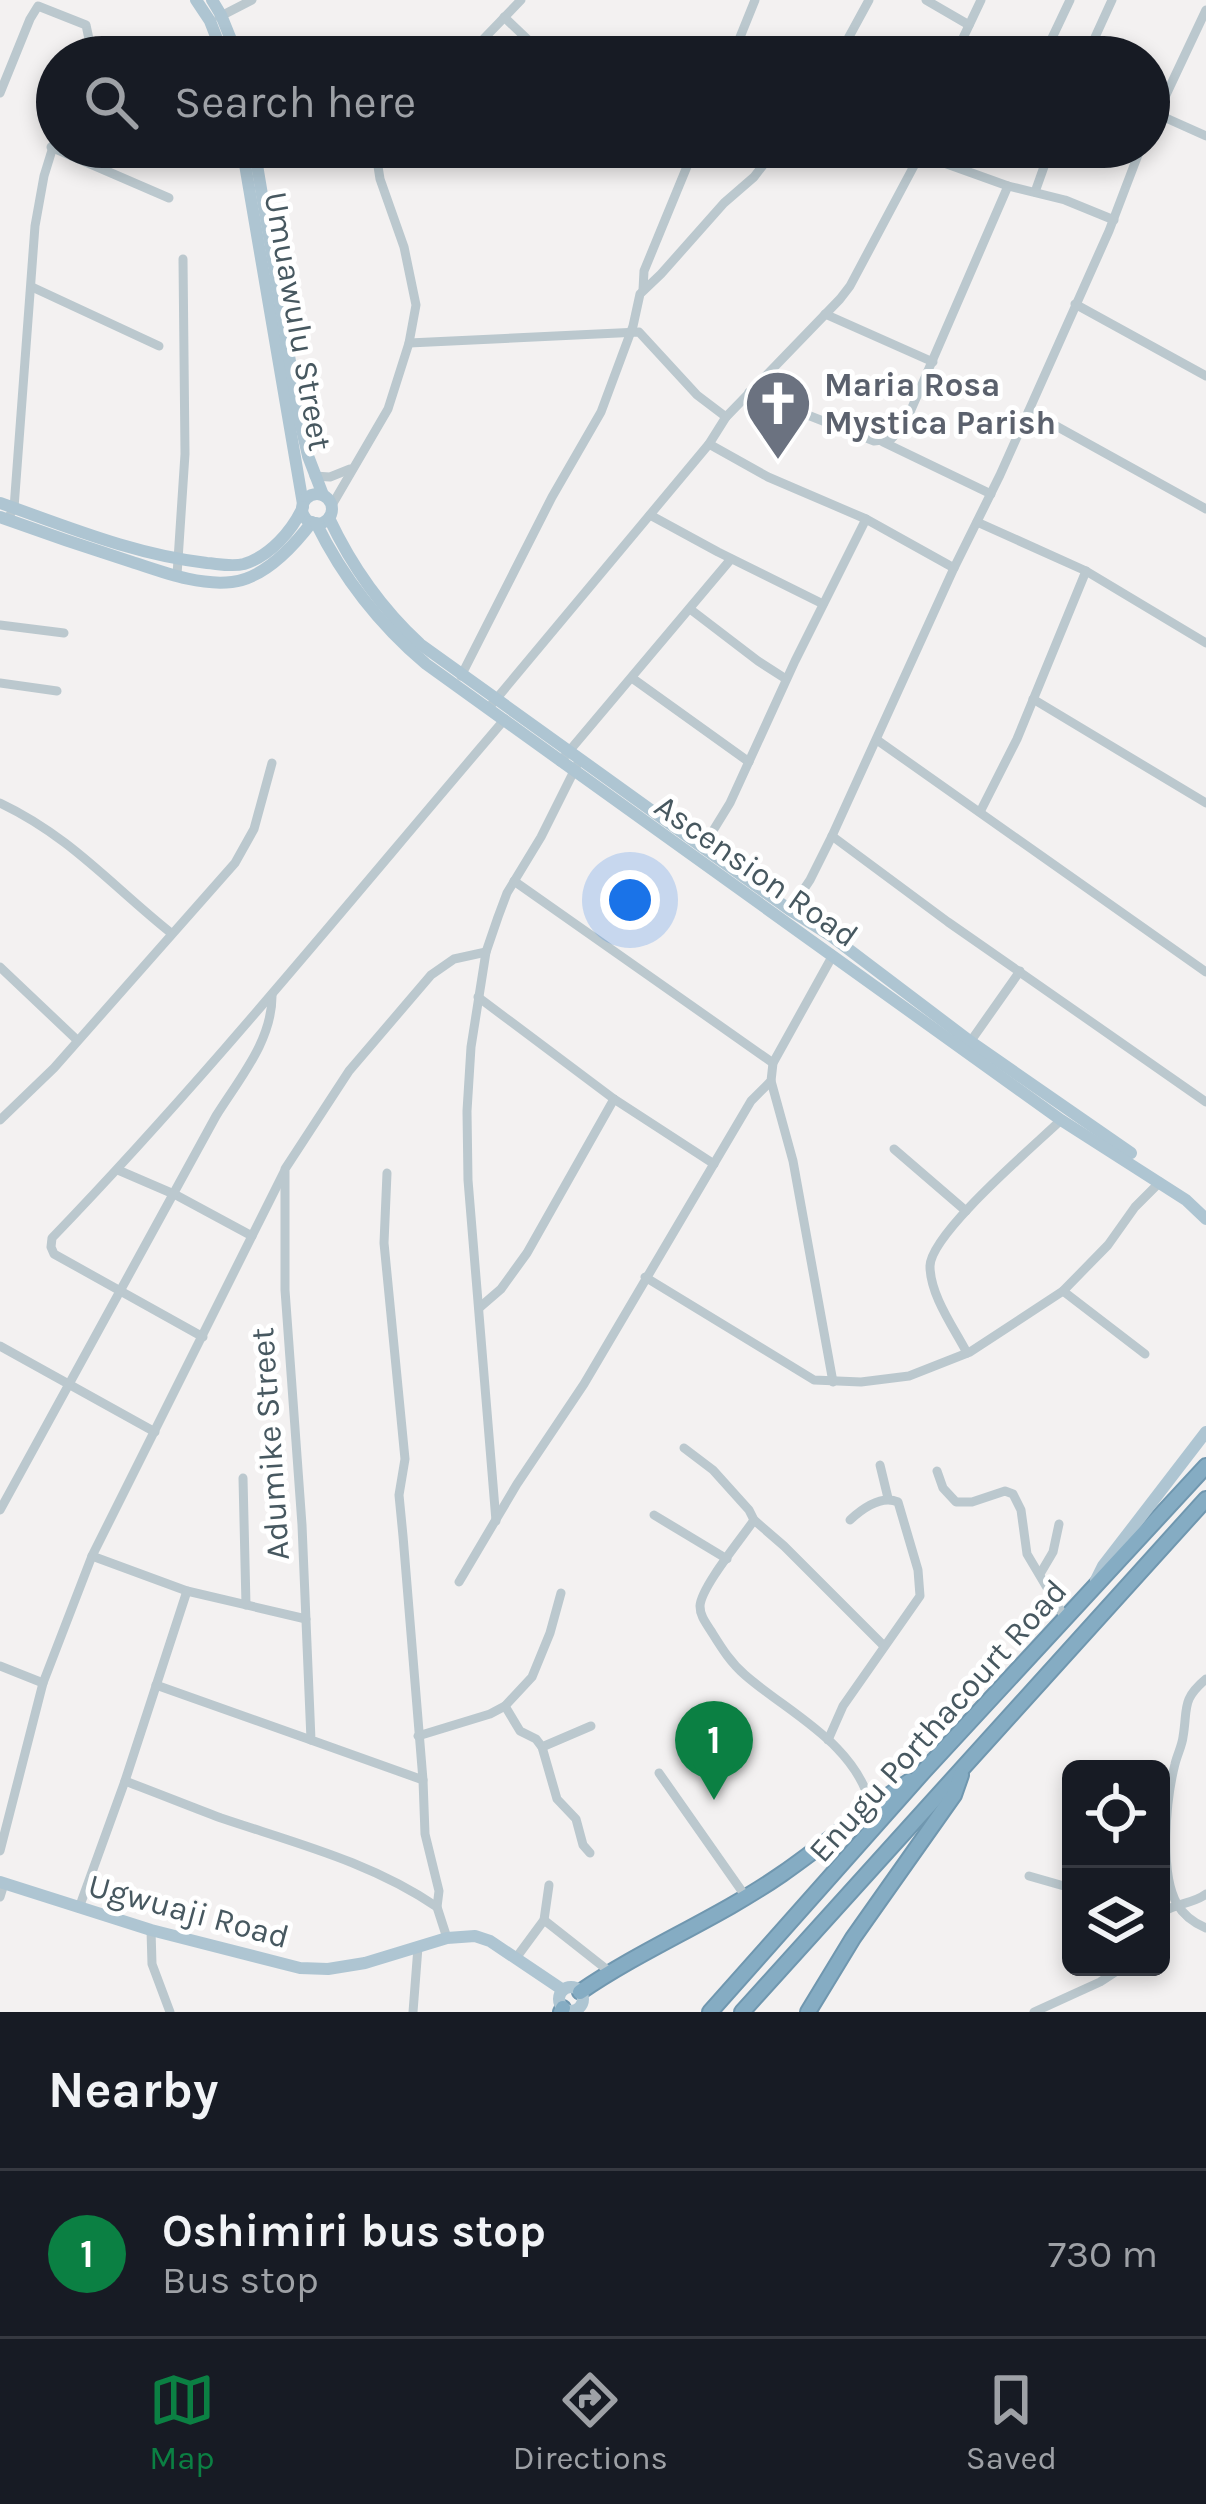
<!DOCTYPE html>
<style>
:root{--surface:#171b24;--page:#20242c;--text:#f1f3f6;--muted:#9ea1a6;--line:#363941;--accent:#0b8043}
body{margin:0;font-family:Karla,sans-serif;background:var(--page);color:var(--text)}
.controls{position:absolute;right:36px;bottom:36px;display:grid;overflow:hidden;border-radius:18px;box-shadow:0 6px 18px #0003}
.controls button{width:108px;height:108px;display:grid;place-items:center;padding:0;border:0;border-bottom:3px solid var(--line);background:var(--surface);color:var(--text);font:60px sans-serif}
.you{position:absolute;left:630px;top:900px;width:42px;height:42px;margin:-30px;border:9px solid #fff;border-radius:50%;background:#1a73e8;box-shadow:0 0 0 18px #1a73e833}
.badge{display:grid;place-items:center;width:78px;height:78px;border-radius:50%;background:var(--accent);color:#fff;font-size:39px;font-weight:700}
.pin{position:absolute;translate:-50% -99px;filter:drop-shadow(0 3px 6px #0008)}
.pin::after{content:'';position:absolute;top:63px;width:42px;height:36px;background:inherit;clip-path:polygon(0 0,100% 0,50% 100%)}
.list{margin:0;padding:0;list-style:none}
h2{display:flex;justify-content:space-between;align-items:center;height:156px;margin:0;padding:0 48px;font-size:51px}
h2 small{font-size:39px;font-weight:400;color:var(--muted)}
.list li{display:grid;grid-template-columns:78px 1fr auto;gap:36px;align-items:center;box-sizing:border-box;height:168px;padding:0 48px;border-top:3px solid var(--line)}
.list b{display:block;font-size:45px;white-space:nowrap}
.list p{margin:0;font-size:39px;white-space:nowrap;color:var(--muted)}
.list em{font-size:39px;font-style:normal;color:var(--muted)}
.icon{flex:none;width:66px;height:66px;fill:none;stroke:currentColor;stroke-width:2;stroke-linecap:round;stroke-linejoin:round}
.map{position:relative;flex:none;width:1206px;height:2012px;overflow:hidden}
.search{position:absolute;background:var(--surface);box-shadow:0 6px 18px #0003;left:36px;right:36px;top:36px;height:132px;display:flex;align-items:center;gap:30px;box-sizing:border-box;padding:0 42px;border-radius:66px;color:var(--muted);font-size:45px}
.sheet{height:324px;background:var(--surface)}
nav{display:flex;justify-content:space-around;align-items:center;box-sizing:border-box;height:168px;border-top:3px solid var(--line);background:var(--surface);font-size:33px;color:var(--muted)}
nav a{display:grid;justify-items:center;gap:6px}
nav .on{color:var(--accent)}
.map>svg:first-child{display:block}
</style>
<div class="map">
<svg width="1206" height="2012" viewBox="0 0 1206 2012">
<rect width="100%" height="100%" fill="#f3f1f1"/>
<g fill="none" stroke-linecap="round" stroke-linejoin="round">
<defs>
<g id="highway">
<path d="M580 1992C644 1948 717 1919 782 1874 825 1844 865 1810 910 1781"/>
<polyline points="561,2012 563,2008"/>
<polyline points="710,2012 924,1771 1206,1466"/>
<polyline points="742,2012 1206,1499"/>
<polyline points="808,2012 853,1938 954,1795 961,1775"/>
</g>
</defs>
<!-- highway casing -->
<use href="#highway" stroke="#7097af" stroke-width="18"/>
<!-- minor -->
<g stroke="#bbc8ce" stroke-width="9">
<polyline points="926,0 969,25"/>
<polyline points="219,17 252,0"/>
<polyline points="504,17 546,57"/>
<polyline points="466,57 521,0"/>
<polyline points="732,57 755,0"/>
<polyline points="838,57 869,0"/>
<polyline points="954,57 981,0"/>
<polyline points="1043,57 1070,0"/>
<polyline points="1086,57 1112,0"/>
<polyline points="0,93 30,19 38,6 86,25 89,39 84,57"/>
<polyline points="1157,114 1206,136"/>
<polyline points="1149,131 1206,10"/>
<polyline points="51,147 169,198"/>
<polyline points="890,147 899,152 919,154 1008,186 1065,200 1114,220"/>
<polyline points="1035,192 1051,147"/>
<polyline points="32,287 159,346"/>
<polyline points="643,290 644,271 695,147"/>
<polyline points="1075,304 1206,376"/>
<polyline points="825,314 933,362"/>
<polyline points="409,343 639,332 697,395 726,417"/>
<polyline points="749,392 874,441 891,439 904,426 1008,186"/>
<polyline points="1029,411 1206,509"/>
<polyline points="883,442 991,494"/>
<polyline points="709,444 768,477 866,519 954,568"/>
<polyline points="314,476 330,477 350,469"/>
<polyline points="332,505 388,409 409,343 416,305 404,247 380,179 375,147"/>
<polyline points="650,515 718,552 823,604"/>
<polyline points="7,520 14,508 35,226 44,176 57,134"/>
<polyline points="977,522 1086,571 1206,643"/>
<polyline points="177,575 185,454 183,259"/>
<polyline points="690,609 758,661 786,679"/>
<polyline points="0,625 64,633"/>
<polyline points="461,676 552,497 601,412 633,326 640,294 661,274 724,203 754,177 777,147"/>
<polyline points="632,678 749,762"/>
<polyline points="0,683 57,691"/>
<polyline points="1033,699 1206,803"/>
<polyline points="492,704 709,444 726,417 840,299 850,286 924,147"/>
<polyline points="877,740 1206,972"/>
<polyline points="560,762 731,559"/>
<path d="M0 803C70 836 112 886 171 933"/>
<polyline points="980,812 1017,739 1086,571"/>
<polyline points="832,836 948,922 1206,1102"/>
<polyline points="703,847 730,803 795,661 866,519"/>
<polyline points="514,881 773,1063"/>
<polyline points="790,910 810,880 832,836 954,568 1000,475 1109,231 1141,147"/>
<polyline points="0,967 77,1040"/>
<polyline points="478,997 614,1099 714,1164"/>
<polyline points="968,1045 1020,971"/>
<polyline points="771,1081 793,1161 833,1382"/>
<polyline points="0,1120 54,1068 235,863 254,829 272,763"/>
<polyline points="894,1149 966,1211"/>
<polyline points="118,1170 176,1195 252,1236"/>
<polyline points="387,1173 384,1243 405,1459 399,1495 403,1536 423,1780"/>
<polyline points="645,1277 814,1380 861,1382 909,1376 970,1352 1063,1291 1108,1245 1135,1207 1160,1182"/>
<polyline points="1063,1291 1145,1354"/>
<polyline points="479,1308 501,1289 527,1253 614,1099"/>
<path d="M203 1337 54 1254 51 1247 52 1238C211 1073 356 893 505 719"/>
<polyline points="0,1346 155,1432"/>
<path d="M967 1353C954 1328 930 1295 930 1266 931 1233 1034 1146 1061 1120"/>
<polyline points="684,1448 713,1470 749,1510 754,1520 784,1546 883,1645"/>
<polyline points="880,1465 888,1498"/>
<polyline points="937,1471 943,1488 956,1502 972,1502 1005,1491 1013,1494 1021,1510 1027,1554 1065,1618"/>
<polyline points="243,1478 246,1605"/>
<path d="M0 1510 216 1116C239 1079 273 1040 272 994"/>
<polyline points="654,1515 727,1559"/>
<path d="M754 1520C742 1538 701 1587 700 1606 700 1616 706 1623 711 1631 721 1647 730 1662 745 1675 790 1714 855 1743 871 1806"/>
<polyline points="496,1521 468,1180 467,1111 471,1047 486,952 498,917 507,893 541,837 577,765"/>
<polyline points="92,1556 187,1591 306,1619"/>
<polyline points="1040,1574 1053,1552 1059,1524"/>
<polyline points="459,1582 517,1484 584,1384 751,1101 771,1081 773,1063 833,955"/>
<polyline points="0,1666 43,1683"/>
<path d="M1206 1679C1181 1700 1188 1708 1183 1737 1182 1746 1177 1755 1175 1764 1166 1799 1159 1872 1177 1904 1184 1916 1194 1923 1206 1928"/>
<polyline points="156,1685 311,1740"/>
<polyline points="505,1706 532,1677 550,1633 561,1593"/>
<polyline points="418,1736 490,1714 505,1706 520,1731 536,1739 542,1747 557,1799 576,1819 583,1845 590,1853"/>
<path d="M828 1740 843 1706 920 1596 918 1570 898 1502C881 1495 863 1508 850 1520"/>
<polyline points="542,1747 591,1726"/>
<polyline points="659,1773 746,1897"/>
<path d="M125 1781C157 1793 189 1806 221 1818 295 1843 371 1862 437 1907"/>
<polyline points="0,1851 43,1683 92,1556 284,1172"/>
<polyline points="1029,1876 1071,1888"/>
<polyline points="0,1897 4,1884"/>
<polyline points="79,1908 125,1781 187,1591"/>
<path d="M1161 1913C1175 1903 1193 1904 1206 1894"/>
<polyline points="544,1920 610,1972"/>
<polyline points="151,1930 152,1964 170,2012"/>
<polyline points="447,1938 437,1907 439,1891 425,1834 423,1780 311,1740 302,1525 285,1290 285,1169 349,1071 431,975 454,959 486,952"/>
<polyline points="516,1958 544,1920 549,1885"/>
<polyline points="413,2012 418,1947"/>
<polyline points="1034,2012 1100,1982 1123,1967"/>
</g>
<!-- major -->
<g stroke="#aec5d2" stroke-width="12">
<polyline points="196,0 210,21 224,57"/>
<polyline points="212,0 221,15 238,57"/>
<polyline points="242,147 303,504"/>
<polyline points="254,147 300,421 308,456 323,495"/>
<circle cx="317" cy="509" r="15"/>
<path d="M0 503C68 527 135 555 207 563 219 564 232 567 244 564 270 556 292 531 303 507"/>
<path d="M0 517C44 533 88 548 132 562 163 572 199 586 232 582 265 578 293 547 312 522"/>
<path d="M329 518C352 567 380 607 420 644L790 910 831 936 971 1042 1131 1153"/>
<path d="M316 523C343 578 380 625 426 664L1061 1120 1186 1200 1206 1219"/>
<polyline points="1096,1580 1103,1566 1206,1432"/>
<polyline points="0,1882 151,1930 300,1968 328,1969 365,1963 447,1938 475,1936 490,1941 563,1990"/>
<circle cx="571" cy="1999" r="12"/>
</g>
<!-- highway -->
<use href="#highway" stroke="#85acc3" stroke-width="14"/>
</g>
<!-- icons -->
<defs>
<symbol id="church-pin" viewBox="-11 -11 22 30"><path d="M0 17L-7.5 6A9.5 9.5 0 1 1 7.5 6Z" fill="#6b7280" stroke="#fff"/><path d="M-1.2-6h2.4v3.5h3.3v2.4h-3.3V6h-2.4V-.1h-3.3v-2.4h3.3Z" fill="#fff"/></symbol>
</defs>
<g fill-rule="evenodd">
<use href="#church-pin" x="740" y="365" width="76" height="104"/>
</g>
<g text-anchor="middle" stroke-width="10" stroke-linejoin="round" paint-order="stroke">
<!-- street labels -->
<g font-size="33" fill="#475860" stroke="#fff">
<text transform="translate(299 321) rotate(80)" y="12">Umuawulu Street</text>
<text transform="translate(757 870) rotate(35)" y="12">Ascension Road</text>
<text transform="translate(269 1444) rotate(-94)" y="12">Adumike Street</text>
<text transform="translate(937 1720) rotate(-48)" y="12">Enugu Porthacourt Road</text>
<text transform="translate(189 1910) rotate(15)" y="12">Ugwuaji Road</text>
</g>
<!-- worship labels -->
<g font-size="33" font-weight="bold" fill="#5b616d" stroke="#fff" text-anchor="start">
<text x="824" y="396">Maria Rosa<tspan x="824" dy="38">Mystica Parish</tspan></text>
</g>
</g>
</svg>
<div class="controls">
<button><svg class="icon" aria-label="locate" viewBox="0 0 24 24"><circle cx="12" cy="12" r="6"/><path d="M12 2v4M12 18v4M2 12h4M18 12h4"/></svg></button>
<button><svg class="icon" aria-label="layers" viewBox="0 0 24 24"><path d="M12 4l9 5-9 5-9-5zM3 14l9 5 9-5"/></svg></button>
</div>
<div class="you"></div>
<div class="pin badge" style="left:714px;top:1800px">1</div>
<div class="search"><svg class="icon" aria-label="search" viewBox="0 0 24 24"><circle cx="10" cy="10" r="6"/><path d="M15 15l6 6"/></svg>Search here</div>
</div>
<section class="sheet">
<h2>Nearby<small></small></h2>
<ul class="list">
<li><span class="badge">1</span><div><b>Oshimiri bus stop</b><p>Bus stop</p></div><em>730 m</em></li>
</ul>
</section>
<nav>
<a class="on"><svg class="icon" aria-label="map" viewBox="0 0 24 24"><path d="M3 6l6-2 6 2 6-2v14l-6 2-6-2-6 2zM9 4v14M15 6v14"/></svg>Map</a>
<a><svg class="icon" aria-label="directions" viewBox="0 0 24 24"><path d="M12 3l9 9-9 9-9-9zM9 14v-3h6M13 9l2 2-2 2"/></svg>Directions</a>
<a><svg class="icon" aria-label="saved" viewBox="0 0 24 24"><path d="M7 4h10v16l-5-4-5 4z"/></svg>Saved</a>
</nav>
